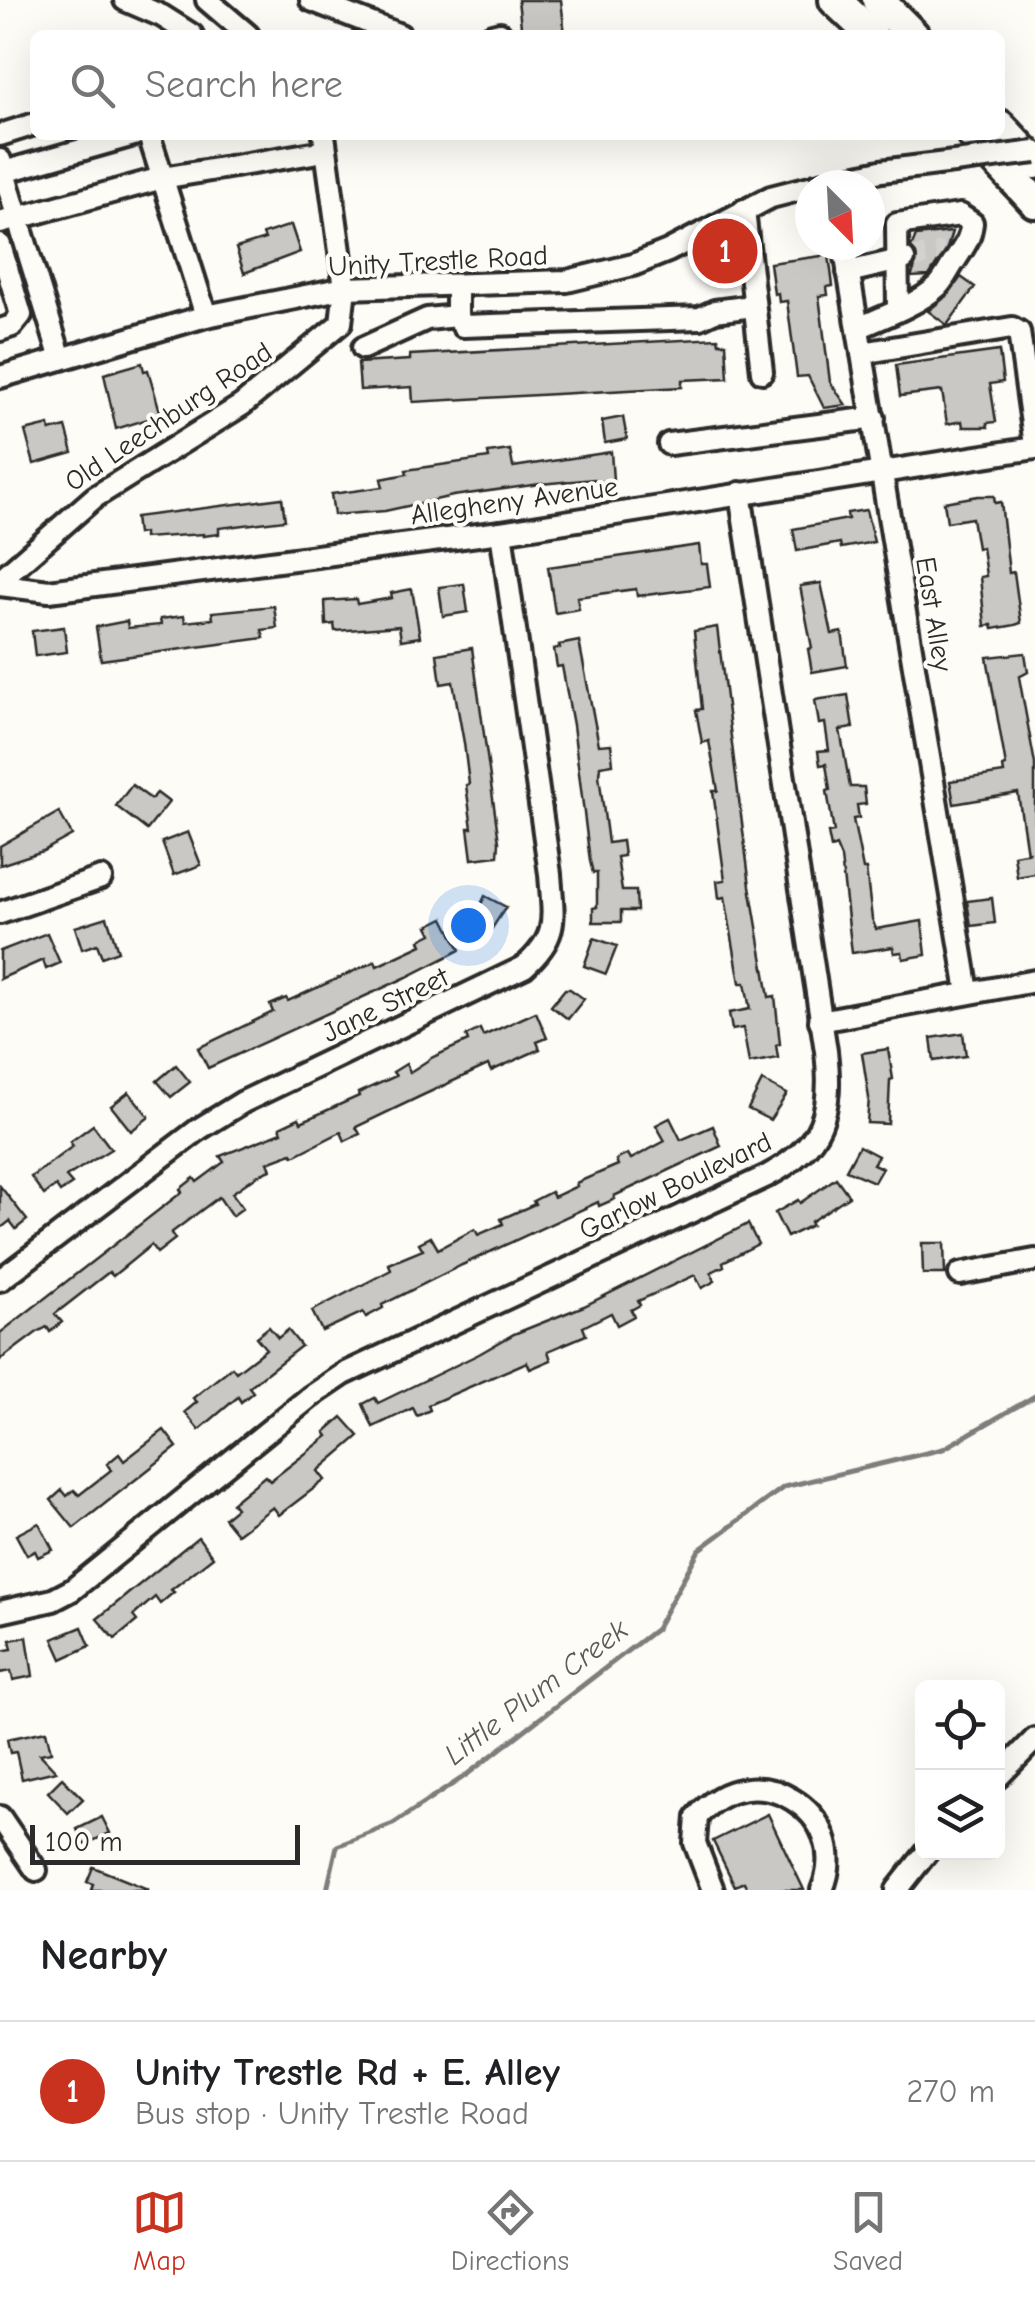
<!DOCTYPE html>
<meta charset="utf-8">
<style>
:root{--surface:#fff;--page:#f2f2f2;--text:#202124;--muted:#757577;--line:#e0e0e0;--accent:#c8321e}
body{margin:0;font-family:"Comic Neue",sans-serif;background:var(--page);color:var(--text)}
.controls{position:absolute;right:30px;bottom:30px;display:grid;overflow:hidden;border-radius:15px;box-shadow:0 10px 40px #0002}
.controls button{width:90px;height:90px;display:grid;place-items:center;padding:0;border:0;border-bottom:2px solid var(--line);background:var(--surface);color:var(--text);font:50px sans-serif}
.compass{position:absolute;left:795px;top:170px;width:90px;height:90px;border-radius:50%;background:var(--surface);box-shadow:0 10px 40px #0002;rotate:156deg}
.scale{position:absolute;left:30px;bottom:25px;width:270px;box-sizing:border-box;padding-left:10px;border:5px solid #2b2b2b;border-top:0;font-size:28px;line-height:35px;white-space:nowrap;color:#2b2b2b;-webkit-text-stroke:8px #fdfcf7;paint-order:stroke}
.you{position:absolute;left:468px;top:925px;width:35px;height:35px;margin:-25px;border:8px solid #fff;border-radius:50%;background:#1a73e8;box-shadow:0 0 0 15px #1a73e833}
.badge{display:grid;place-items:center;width:65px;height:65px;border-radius:50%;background:var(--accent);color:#fff;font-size:32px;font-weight:700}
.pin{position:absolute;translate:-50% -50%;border:5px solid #fff;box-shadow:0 2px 10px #0006}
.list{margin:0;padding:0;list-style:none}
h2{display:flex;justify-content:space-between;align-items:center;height:130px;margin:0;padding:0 40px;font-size:42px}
h2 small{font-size:32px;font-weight:400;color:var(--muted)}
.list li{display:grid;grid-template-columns:65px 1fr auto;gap:30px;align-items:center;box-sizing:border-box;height:140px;padding:0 40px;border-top:2px solid var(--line)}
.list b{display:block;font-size:38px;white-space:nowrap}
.list p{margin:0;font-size:32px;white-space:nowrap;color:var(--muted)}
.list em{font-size:32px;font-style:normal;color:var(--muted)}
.icon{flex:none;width:55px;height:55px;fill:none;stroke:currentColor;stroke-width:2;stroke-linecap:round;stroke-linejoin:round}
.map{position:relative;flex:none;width:1035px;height:1890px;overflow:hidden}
.search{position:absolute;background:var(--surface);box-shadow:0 10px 40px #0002;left:30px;right:30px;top:30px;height:110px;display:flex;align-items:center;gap:25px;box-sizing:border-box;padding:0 35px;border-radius:15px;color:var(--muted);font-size:38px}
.sheet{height:270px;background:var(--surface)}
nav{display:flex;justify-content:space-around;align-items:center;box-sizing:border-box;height:140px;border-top:2px solid var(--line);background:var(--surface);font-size:28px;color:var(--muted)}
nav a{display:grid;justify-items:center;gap:5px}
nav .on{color:var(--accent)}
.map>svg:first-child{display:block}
</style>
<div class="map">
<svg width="1035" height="1890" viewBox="0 0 1035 1890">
<rect width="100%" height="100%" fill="#fdfcf7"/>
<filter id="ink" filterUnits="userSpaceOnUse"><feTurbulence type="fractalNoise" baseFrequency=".01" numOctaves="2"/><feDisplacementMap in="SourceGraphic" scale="20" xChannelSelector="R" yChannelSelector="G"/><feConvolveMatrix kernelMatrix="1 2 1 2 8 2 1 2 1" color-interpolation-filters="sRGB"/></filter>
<g filter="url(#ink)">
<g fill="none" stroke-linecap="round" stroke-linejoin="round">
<!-- stream -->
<polyline stroke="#7e7d7b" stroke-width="5" points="327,1890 337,1846 393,1824 465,1776 656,1629 699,1550 784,1487 943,1449 1035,1396"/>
</g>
<!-- building -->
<g fill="#c9c8c4" stroke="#2b2b2b" stroke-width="2.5">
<polygon points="518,0 561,0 565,35 522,35"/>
<polygon points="291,225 300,252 244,273 236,248 265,239 263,234"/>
<polygon points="952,232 947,248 929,276 911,277 917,262 917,255 911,248 916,236"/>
<polygon points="829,255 833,286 827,287 828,295 819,296 830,382 846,405 824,408 808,376 797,377 787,301 779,302 778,293 774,294 770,263"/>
<polygon points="961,277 975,287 947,325 928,311 948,295"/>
<polygon points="718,338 719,343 726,343 728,378 682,380 682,387 413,402 412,387 360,390 358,363 410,360 410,355"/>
<polygon points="999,351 1003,382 990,384 996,422 987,423 988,427 963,427 962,421 947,424 942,391 900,396 896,365"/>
<polygon points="142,363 144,371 148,370 161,415 116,429 104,374"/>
<polygon points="623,417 627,439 605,443 602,421"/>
<polygon points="49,425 50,431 66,427 73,453 34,464 25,431"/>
<polygon points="510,450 513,467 611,452 613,480 595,483 594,479 540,484 453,496 385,511 334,515 331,494 383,487 381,479 407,474 406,470 489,458 488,453"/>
<polygon points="978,496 994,496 995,503 1001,502 1009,573 1014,572 1021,623 1015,625 993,629 992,625 985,626 980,577 986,576 982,547 977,548 972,518 947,522 944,502"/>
<polygon points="282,498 285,520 219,528 219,534 203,536 203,534 144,538 144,533 137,534 135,517"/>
<polygon points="866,510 874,542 841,548 840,543 797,551 793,529 848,519 847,513"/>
<polygon points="699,545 701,564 707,564 710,587 637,596 636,589 577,597 579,609 555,613 548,567"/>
<polygon points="821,583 832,634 842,632 847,666 812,672 808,649 812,648 800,586"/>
<polygon points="464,584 468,612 443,616 439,587"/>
<polygon points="412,589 420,637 401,640 399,626 335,631 334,624 326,625 325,601 356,599 357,604 392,598 391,593"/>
<polygon points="274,606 277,628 262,630 264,638 101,660 96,627 127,621 128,628 161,625 160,619 184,616 185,622 213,619 212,612"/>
<polygon points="64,627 67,652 35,656 32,631"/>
<polygon points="717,627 750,886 769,997 775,996 780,1044 776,1045 778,1058 749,1063 743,1028 732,1030 729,1013 750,1009 745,983 740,983 725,897 719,898 717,881 725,880 713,791 718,791 709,741 702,743 696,710 702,709 694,631"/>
<polygon points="579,641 599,745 611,744 613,764 600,766 599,775 608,843 622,841 624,856 617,857 622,891 636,891 637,911 621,911 621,922 593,922 593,908 597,907 597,873 593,873 590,861 573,725 562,666 557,667 554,649 560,648 559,645"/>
<polygon points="472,648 499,842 498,856 472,859 468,828 472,828 466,785 469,784 464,743 453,682 441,684 437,654"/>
<polygon points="1025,653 1028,672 1019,677 1035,764 1035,874 1017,877 1014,855 1030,852 1027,853 1018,793 954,804 950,781 1004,773 1003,767 1006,766 987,657"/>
<polygon points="848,695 853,728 840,730 850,787 864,787 866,804 857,805 859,818 853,819 863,869 866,869 872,919 876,929 922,921 926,955 903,959 902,952 894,953 893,947 852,953 841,858 836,846 831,848 828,833 834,832 827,791 830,790 826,764 820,765 818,751 829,750 825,723 819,724 815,700"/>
<polygon points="132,785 151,799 157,793 169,802 147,830 116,806"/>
<polygon points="59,812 72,835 43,851 0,865 0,846"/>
<polygon points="188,832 201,865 174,875 162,842"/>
<polygon points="485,896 506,907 491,930 473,921"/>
<polygon points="992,898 995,923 971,926 967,901"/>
<polygon points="107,917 118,951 102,957 97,944 82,949 75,927"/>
<polygon points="444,918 460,950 407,977 208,1068 198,1048 273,1012 270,1005 286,998 288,1001 372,963 375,961 377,966 422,945 420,940 432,934 428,926"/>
<polygon points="47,933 60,963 46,969 43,960 0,979 0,951"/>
<polygon points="594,938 617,946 606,974 584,966"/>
<polygon points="565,989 570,989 584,999 568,1019 551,1006"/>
<polygon points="536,1012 547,1038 537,1042 540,1049 491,1071 488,1065 421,1096 356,1127 360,1134 345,1141 341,1132 294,1156 292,1153 268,1162 271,1170 258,1175 232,1193 243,1208 232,1216 219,1197 171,1233 175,1239 157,1253 151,1245 113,1276 109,1272 55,1314 62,1322 50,1332 47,1327 36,1333 0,1360 0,1333 182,1192 180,1189 194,1178 197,1182 224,1162 220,1156 282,1132 280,1127 299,1118 301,1122 359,1096 358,1093 396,1076 393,1072 406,1064 410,1072 433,1057 468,1041 466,1036 480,1029 483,1036"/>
<polygon points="963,1033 966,1056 934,1061 931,1038"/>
<polygon points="888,1049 893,1079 890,1080 888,1124 867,1123 869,1098 862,1053"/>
<polygon points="176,1065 190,1082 171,1097 157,1081"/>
<polygon points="762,1081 787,1094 770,1120 748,1109"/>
<polygon points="129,1092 149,1117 131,1131 111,1106"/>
<polygon points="670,1118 681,1140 713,1126 721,1146 614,1196 615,1199 599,1206 598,1202 462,1265 382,1305 383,1308 366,1317 363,1312 322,1331 312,1311 391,1270 389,1264 423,1250 419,1243 431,1237 438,1249 475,1229 478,1235 503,1224 501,1219 535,1204 533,1201 551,1192 554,1197 577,1186 576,1183 618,1165 616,1160 628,1154 631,1159 665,1141 656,1125"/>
<polygon points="93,1125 111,1149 66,1177 72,1184 60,1192 56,1186 44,1195 31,1177 73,1146 70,1142"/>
<polygon points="859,1146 878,1156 873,1164 882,1168 874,1182 846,1170"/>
<polygon points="836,1178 849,1196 810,1222 812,1225 787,1237 775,1213 798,1200 800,1203"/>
<polygon points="0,1186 27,1220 16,1229 10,1221 0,1229"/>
<polygon points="748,1224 758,1244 723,1262 724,1266 711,1272 715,1281 702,1288 695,1275 638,1301 640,1305 631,1310 634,1316 617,1325 611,1313 583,1327 586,1335 548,1351 551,1360 530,1369 527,1362 428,1405 430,1410 417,1416 413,1408 373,1427 363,1404 375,1398 378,1403 479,1354 514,1334 584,1306"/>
<polygon points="922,1243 944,1243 945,1274 923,1274"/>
<polygon points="269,1327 278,1338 288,1330 301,1346 249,1387 253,1392 241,1402 238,1397 199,1430 185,1412 197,1402 193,1398 232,1367 236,1372 266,1349 256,1337"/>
<polygon points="342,1417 359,1436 318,1471 325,1480 279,1515 273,1507 237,1534 224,1518 236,1508 232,1503 265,1476 270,1481 328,1436 325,1432"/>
<polygon points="164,1430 177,1447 74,1528 51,1500 62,1490 67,1496 74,1490 79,1495 111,1470 107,1464 119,1454 124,1461"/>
<polygon points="39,1523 53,1550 38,1557 35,1551 27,1555 16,1535"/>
<polygon points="198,1537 213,1557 171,1590 174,1592 160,1604 155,1597 133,1616 137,1621 115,1639 97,1619"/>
<polygon points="82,1627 90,1646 62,1659 53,1639"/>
<polygon points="27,1637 33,1676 13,1680 11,1671 0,1673 0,1651 12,1649 10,1640"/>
<polygon points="46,1731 51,1752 40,1754 56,1771 22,1779 16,1752 10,1753 7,1739"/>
<polygon points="62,1778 83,1799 68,1813 48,1792"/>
<polygon points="768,1814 804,1890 748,1890 744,1882 735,1886 713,1841"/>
<polygon points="102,1817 110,1833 84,1845 77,1829"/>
<polygon points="93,1867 148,1889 148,1890 91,1890 93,1884 87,1882"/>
</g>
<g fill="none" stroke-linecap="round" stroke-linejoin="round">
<!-- minor-tunnel -->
<polyline stroke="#d3d2ce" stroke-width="20" stroke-dasharray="20 10" stroke-linecap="butt" points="906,259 945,252"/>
<defs>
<g id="minor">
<polyline points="125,0 162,16 192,35"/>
<polyline points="207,0 248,35"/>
<polyline points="311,0 400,35"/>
<polyline points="492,35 500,33"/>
<polyline points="0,135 35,124"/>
<polyline points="149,135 206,316"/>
<polyline points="0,160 61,359"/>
<polyline points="0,173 134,135"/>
<polyline points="816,185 881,171"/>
<polyline points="744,210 762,372"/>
<polyline points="0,223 162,178 325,151"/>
<polyline points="0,245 21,315 12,326 0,330"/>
<polyline points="844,245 968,992"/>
<polyline points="848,272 904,259"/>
<polyline points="457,285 457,316 463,326 700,318 715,311 753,306"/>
<path d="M858 328C883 317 917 305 938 286 945 279 950 267 956 259 965 245 970 239 972 223L960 215 897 224 898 309"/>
<polyline points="363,348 427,319 457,316"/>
<polyline points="862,353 1012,328 1019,332 1035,445"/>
<polyline points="0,377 206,316 345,288 567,281 633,265 668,251 771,197 810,187"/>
<polyline points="669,444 874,418"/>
<polyline points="0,580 95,497 242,405 341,323 345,288 324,135"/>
<polyline points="0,585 49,591 501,532 1035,448"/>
<polyline points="0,913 101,878"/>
<polyline points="820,1021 1035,981"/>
<polyline points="960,1274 1035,1260"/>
<path d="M0 1280 199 1129 243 1102 524 967C560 935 553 918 550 874L501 532"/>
<path d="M0 1612 53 1600 72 1590 310 1397 344 1374 767 1176C824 1146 833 1111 826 1051L740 493"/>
<polyline points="998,1777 1035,1739"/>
<polyline points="0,1817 36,1870"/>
<path d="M713 1890 695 1843 697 1817C752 1750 855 1813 822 1890"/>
<polyline points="897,1890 927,1852"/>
</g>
<g id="highway">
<polyline points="835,0 872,35"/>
<polyline points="878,0 913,35"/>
<polyline points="1000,126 1035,163"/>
<polyline points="973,135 1035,202"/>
</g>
</defs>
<!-- minor casing -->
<use href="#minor" stroke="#2b2b2b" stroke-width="28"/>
<!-- highway casing -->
<use href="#highway" stroke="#2b2b2b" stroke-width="38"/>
<!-- minor -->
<use href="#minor" stroke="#fdfcf7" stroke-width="20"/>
<!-- highway -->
<use href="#highway" stroke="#fdfcf7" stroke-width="30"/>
<defs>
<polyline id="minor-bridge" points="881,171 1035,152"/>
</defs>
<!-- minor-bridge casing -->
<use href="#minor-bridge" stroke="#2b2b2b" stroke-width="28" stroke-linecap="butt"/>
<!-- minor-bridge -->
<use href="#minor-bridge" stroke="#fdfcf7" stroke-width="20"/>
</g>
</g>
<g text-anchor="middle" stroke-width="8" stroke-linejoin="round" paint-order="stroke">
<!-- street labels -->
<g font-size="28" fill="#2b2b2b" stroke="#fdfcf7">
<text transform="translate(438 260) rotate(-3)" y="10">Unity Trestle Road</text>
<text transform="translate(168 416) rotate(-34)" y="10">Old Leechburg Road</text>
<text transform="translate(514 500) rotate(-8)" y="10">Allegheny Avenue</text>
<text transform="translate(935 614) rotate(81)" y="10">East Alley</text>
<text transform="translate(385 1004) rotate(-26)" y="10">Jane Street</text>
<text transform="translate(675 1185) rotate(-26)" y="10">Garlow Boulevard</text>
</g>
<!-- water labels -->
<g font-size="30" font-style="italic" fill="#5b5b5a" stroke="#fdfcf7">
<text transform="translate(536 1692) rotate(-37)" y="10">Little Plum Creek</text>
</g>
</g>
</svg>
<div class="controls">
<button><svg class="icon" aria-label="locate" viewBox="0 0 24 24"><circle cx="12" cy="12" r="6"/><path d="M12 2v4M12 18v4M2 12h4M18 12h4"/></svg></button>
<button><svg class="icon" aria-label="layers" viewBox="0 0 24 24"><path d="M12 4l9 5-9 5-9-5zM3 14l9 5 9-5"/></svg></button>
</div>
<svg class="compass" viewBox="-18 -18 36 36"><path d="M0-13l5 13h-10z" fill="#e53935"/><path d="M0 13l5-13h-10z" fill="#757577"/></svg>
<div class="scale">100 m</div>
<div class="you"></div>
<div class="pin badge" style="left:725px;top:251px">1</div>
<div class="search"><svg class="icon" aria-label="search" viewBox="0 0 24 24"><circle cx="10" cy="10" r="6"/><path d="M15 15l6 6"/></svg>Search here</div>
</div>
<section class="sheet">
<h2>Nearby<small></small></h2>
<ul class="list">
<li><span class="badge">1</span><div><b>Unity Trestle Rd + E. Alley</b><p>Bus stop · Unity Trestle Road</p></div><em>270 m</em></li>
</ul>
</section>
<nav>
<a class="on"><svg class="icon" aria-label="map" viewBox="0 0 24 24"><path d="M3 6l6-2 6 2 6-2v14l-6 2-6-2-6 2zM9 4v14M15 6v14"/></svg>Map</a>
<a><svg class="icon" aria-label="directions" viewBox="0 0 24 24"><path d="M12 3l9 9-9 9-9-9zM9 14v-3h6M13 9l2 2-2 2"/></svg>Directions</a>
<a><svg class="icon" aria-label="saved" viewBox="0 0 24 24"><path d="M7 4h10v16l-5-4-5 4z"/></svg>Saved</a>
</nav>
